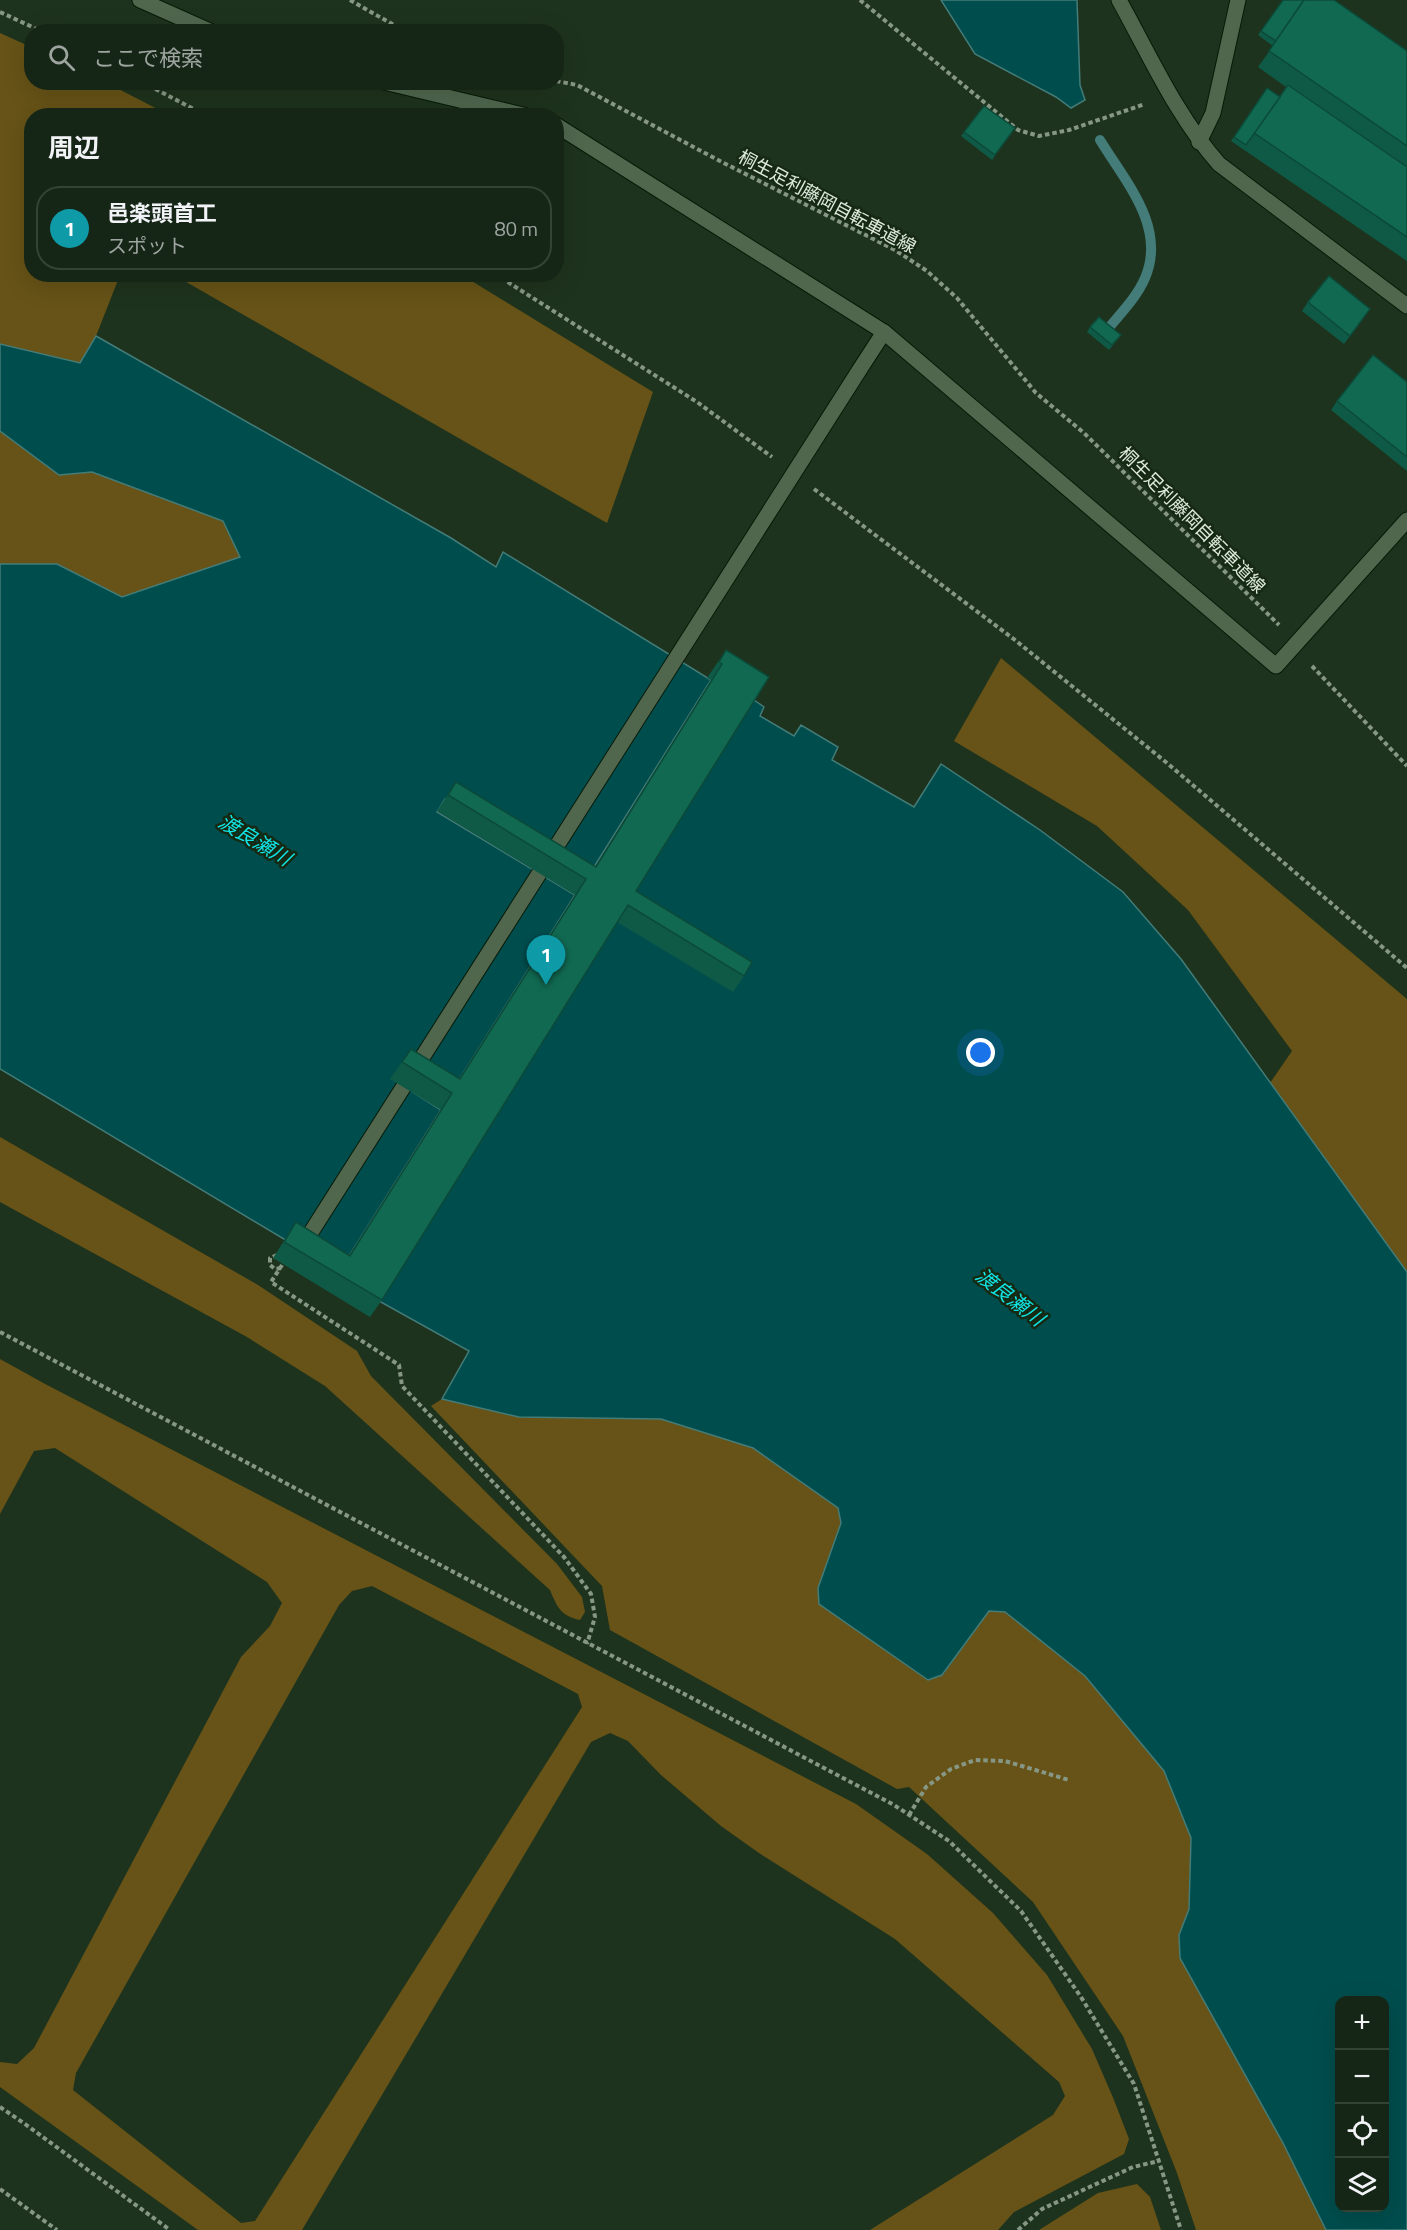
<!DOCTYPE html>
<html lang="ja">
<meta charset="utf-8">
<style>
:root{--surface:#162616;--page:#1f2e1f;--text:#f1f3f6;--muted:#9ea5a1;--line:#354335;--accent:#8bbbb9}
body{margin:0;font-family:"Titillium Web","Noto Sans JP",sans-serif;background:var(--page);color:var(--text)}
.controls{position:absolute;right:18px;bottom:18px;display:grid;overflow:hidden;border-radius:12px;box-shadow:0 6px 24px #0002}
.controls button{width:54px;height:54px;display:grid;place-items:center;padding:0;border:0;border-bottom:2px solid var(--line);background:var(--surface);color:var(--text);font:30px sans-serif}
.you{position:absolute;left:981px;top:1053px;width:21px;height:21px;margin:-15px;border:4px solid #fff;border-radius:50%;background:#1a73e8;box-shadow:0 0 0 9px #1a73e833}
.badge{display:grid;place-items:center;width:39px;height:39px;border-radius:50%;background:var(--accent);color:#fff;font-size:20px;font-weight:700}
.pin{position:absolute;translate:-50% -50px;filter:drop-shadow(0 2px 3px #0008)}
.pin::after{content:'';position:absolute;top:32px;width:21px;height:18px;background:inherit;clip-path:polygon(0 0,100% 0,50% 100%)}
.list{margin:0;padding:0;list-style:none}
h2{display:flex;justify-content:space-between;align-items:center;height:78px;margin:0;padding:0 24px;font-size:26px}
h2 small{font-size:20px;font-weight:400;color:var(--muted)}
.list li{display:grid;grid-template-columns:39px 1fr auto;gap:18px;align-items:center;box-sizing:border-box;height:84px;margin:0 12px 12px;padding:0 12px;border:2px solid var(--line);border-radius:24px}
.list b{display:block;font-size:22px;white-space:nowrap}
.list p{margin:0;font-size:20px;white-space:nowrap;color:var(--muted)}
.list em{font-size:20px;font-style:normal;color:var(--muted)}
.icon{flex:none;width:33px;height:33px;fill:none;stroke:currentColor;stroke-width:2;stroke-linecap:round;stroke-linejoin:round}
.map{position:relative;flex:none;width:1407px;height:2230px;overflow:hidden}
.search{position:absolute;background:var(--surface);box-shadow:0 6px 24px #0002;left:24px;top:24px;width:540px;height:66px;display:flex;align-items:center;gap:15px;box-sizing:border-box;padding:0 21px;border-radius:24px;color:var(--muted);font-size:22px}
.panel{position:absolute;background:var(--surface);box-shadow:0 6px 24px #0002;left:24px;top:108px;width:540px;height:174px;border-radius:24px}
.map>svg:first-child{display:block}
</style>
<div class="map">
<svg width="1407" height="2230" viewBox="0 0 1407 2230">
<rect width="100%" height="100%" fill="#1e331d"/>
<!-- green -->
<g fill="#675317" fill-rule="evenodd">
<polygon points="0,33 31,47 32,82 107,83 169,115 32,116 32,274 120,275 96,336 80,363 0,344"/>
<polygon points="174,275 462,275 653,392 607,523"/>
<polygon points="0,431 59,475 92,472 223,521 240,557 122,598 57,564 0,564"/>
<polygon points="1001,658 1407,999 1407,1272 1270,1083 1292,1051 1188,910 1097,826 954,741"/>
<path d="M0 1137 258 1285 357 1351 371 1376 557 1564 582 1597 585 1612 580 1620C561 1616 557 1607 550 1590L325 1386 247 1337 0 1202Z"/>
<path d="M0 1359 47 1385 856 1804 927 1854 993 1913 1047 1975 1092 2049 1114 2100 1129 2139 1124 2154 1014 2212 998 2230H870L1053 2115 1065 2096 1059 2082 895 1939 759 1853 721 1826 661 1775 628 1741 610 1733 591 1742 302 2230H198L0 2087V2062L17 2064 34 2048 241 1657 270 1626 282 1603 267 1582 55 1448 34 1451 0 1514ZM372 1586 578 1694 582 1707 255 2221 241 2223 73 2090 76 2073 339 1605 352 1591Z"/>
<polygon points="442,1399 519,1417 661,1419 753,1448 838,1508 841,1523 818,1588 819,1604 928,1680 943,1675 989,1611 1005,1612 1085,1676 1164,1771 1191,1838 1189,1909 1179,1935 1326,2230 1196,2230 1177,2173 1123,2036 1033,1902 909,1787 897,1789 610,1630 602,1586 431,1406"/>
<polygon points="1137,2184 1150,2197 1161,2230 1039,2230 1098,2193"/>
</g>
<!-- water -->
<g fill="#004d4d" stroke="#437c78" stroke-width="1.5" fill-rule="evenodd">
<polygon points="941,0 1077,0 1080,85 1085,100 1071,108 1056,97 975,54"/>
<polygon points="96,336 451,538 496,567 503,552 711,680 584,883 445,799 437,812 575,895 449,1096 391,1078 441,1110 339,1272 0,1069 0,564 57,564 122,597 240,557 223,521 92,472 59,475 0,431 0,344 80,363"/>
<path d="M754 700 764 707 760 716 794 736 801 725 838 747 832 760 914 807 941 764 1040 830 1123 892 1181 959 1407 1272V2230H1326L1283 2143 1180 1958 1179 1935 1189 1909 1191 1838 1164 1771 1085 1676 1005 1612 989 1611 942 1675 928 1680 819 1604 818 1588 841 1523 838 1508 753 1448 661 1419 519 1417 442 1399 469 1351 379 1301ZM1340 2000H1384V2208H1340Z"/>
</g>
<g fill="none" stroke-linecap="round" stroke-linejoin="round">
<!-- stream -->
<path stroke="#437c78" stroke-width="10" d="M1100 140C1125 181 1167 227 1145 278 1137 297 1121 313 1107 330"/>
<defs>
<g id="minor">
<polyline points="140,0 212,32"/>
<path d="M1119 0C1150 56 1177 117 1219 164L1407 306"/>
<polyline points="384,82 527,116"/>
<polyline points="556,125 884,332 1276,666 1407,520"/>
<polyline points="1199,142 1213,113 1238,0"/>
<polyline points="860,369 884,332"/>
</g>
</defs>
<!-- minor casing -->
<use href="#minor" stroke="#071a06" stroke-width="17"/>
<!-- path -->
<g stroke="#879785" stroke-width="4" stroke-dasharray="4.5 3" stroke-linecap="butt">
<polyline points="350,0 406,32"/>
<polyline points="860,0 1018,130 1039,136 1069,130 1145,104"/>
<polyline points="0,12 43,32"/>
<polyline points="556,81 577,85 718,160 895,250 927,271 957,298 1036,393 1084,433 1279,625"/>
<polyline points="142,82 207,116"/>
<polyline points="495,274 697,402 772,457"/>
<polyline points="814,489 1015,640 1167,763 1407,968"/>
<polyline points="1312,666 1407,766"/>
<polyline points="277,1255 270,1258 270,1265 275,1269 284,1268"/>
<polyline points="282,1265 271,1282 399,1365 402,1386 564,1557 591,1594 595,1617 587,1644"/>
<polyline points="0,1332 894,1805 949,1841 1021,1911 1081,1997 1134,2084 1181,2230"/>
<polyline points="909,1815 926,1787 951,1769 975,1760 1005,1761 1069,1780"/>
<polyline points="0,2107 25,2124 170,2230"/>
<polyline points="0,2189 57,2230"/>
<polyline points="1018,2230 1042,2209 1133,2167 1159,2161"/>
</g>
<!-- minor -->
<use href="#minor" stroke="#50674e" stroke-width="15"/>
<defs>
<polyline id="minor-bridge" points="301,1248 860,369"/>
</defs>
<!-- minor-bridge casing -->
<use href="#minor-bridge" stroke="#071a06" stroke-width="17" stroke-linecap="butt"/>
<!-- minor-bridge -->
<use href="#minor-bridge" stroke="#50674e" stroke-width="15"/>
</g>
<!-- wall -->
<g fill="#0f5a46">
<polygon points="1283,0 1407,51 1407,261 1231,141 1267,88 1280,97 1286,87 1258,67 1273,46 1258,35"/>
<polygon points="984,106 1015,128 992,160 961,136"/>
<polygon points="1308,302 1364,317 1344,344 1302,311"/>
<polygon points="1090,327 1118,339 1109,350 1087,332"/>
<polygon points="1407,382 1407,471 1331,410 1337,401"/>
<polygon points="726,650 769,677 636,891 744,976 733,992 617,922 382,1300 370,1317 273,1258 296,1222 349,1255 441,1110 390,1079 411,1049 459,1079 575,895 437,811 456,782 595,867 711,680 707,678"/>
</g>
<!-- building -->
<g fill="#116951" stroke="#0c4a39" stroke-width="1.5">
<polygon points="1283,0 1304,0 1276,41 1261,31"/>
<polygon points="1304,0 1334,0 1407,51 1407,146 1269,51"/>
<polygon points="1288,85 1407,167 1407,237 1254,133"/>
<polygon points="1267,88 1280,97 1246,145 1234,137"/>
<polygon points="984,106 1015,128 995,155 964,132"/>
<polygon points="1329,276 1370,309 1350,336 1308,302"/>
<polygon points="1099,317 1121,335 1112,345 1090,327"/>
<polygon points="1373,355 1407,382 1407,457 1337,401"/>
<polygon points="726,650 769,677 636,891 752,962 744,976 628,905 382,1300 284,1242 296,1222 350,1256 452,1093 402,1062 411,1049 460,1079 586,879 448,795 456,782 596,867 722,664 719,662"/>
</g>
<g text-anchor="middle" stroke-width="5" stroke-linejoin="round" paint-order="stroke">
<!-- street labels -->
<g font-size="18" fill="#dfebdd" stroke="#152913">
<text transform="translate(827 202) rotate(28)" y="6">桐生足利藤岡自転車道線</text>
<text transform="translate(1192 520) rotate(45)" y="6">桐生足利藤岡自転車道線</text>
</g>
<!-- water labels -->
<g font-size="20" font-style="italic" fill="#11e2e3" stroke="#152913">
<text transform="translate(255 840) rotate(31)" y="7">渡良瀬川</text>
<text transform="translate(1010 1297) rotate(38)" y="7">渡良瀬川</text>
</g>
</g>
</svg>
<div class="controls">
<button>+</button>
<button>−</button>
<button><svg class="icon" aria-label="locate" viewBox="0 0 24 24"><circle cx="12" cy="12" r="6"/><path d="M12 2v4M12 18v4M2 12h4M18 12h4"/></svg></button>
<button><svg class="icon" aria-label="layers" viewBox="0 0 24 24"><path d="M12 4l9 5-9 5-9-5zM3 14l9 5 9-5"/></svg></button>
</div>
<div class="you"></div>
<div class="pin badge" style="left:546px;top:985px;background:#0f9aa8">1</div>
<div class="search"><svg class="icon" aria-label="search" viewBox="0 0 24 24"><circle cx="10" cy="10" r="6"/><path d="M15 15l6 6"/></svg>ここで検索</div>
<section class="panel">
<h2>周辺<small></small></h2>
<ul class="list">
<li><span class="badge" style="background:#0f9aa8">1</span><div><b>邑楽頭首工</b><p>スポット</p></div><em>80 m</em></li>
</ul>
</section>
</div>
